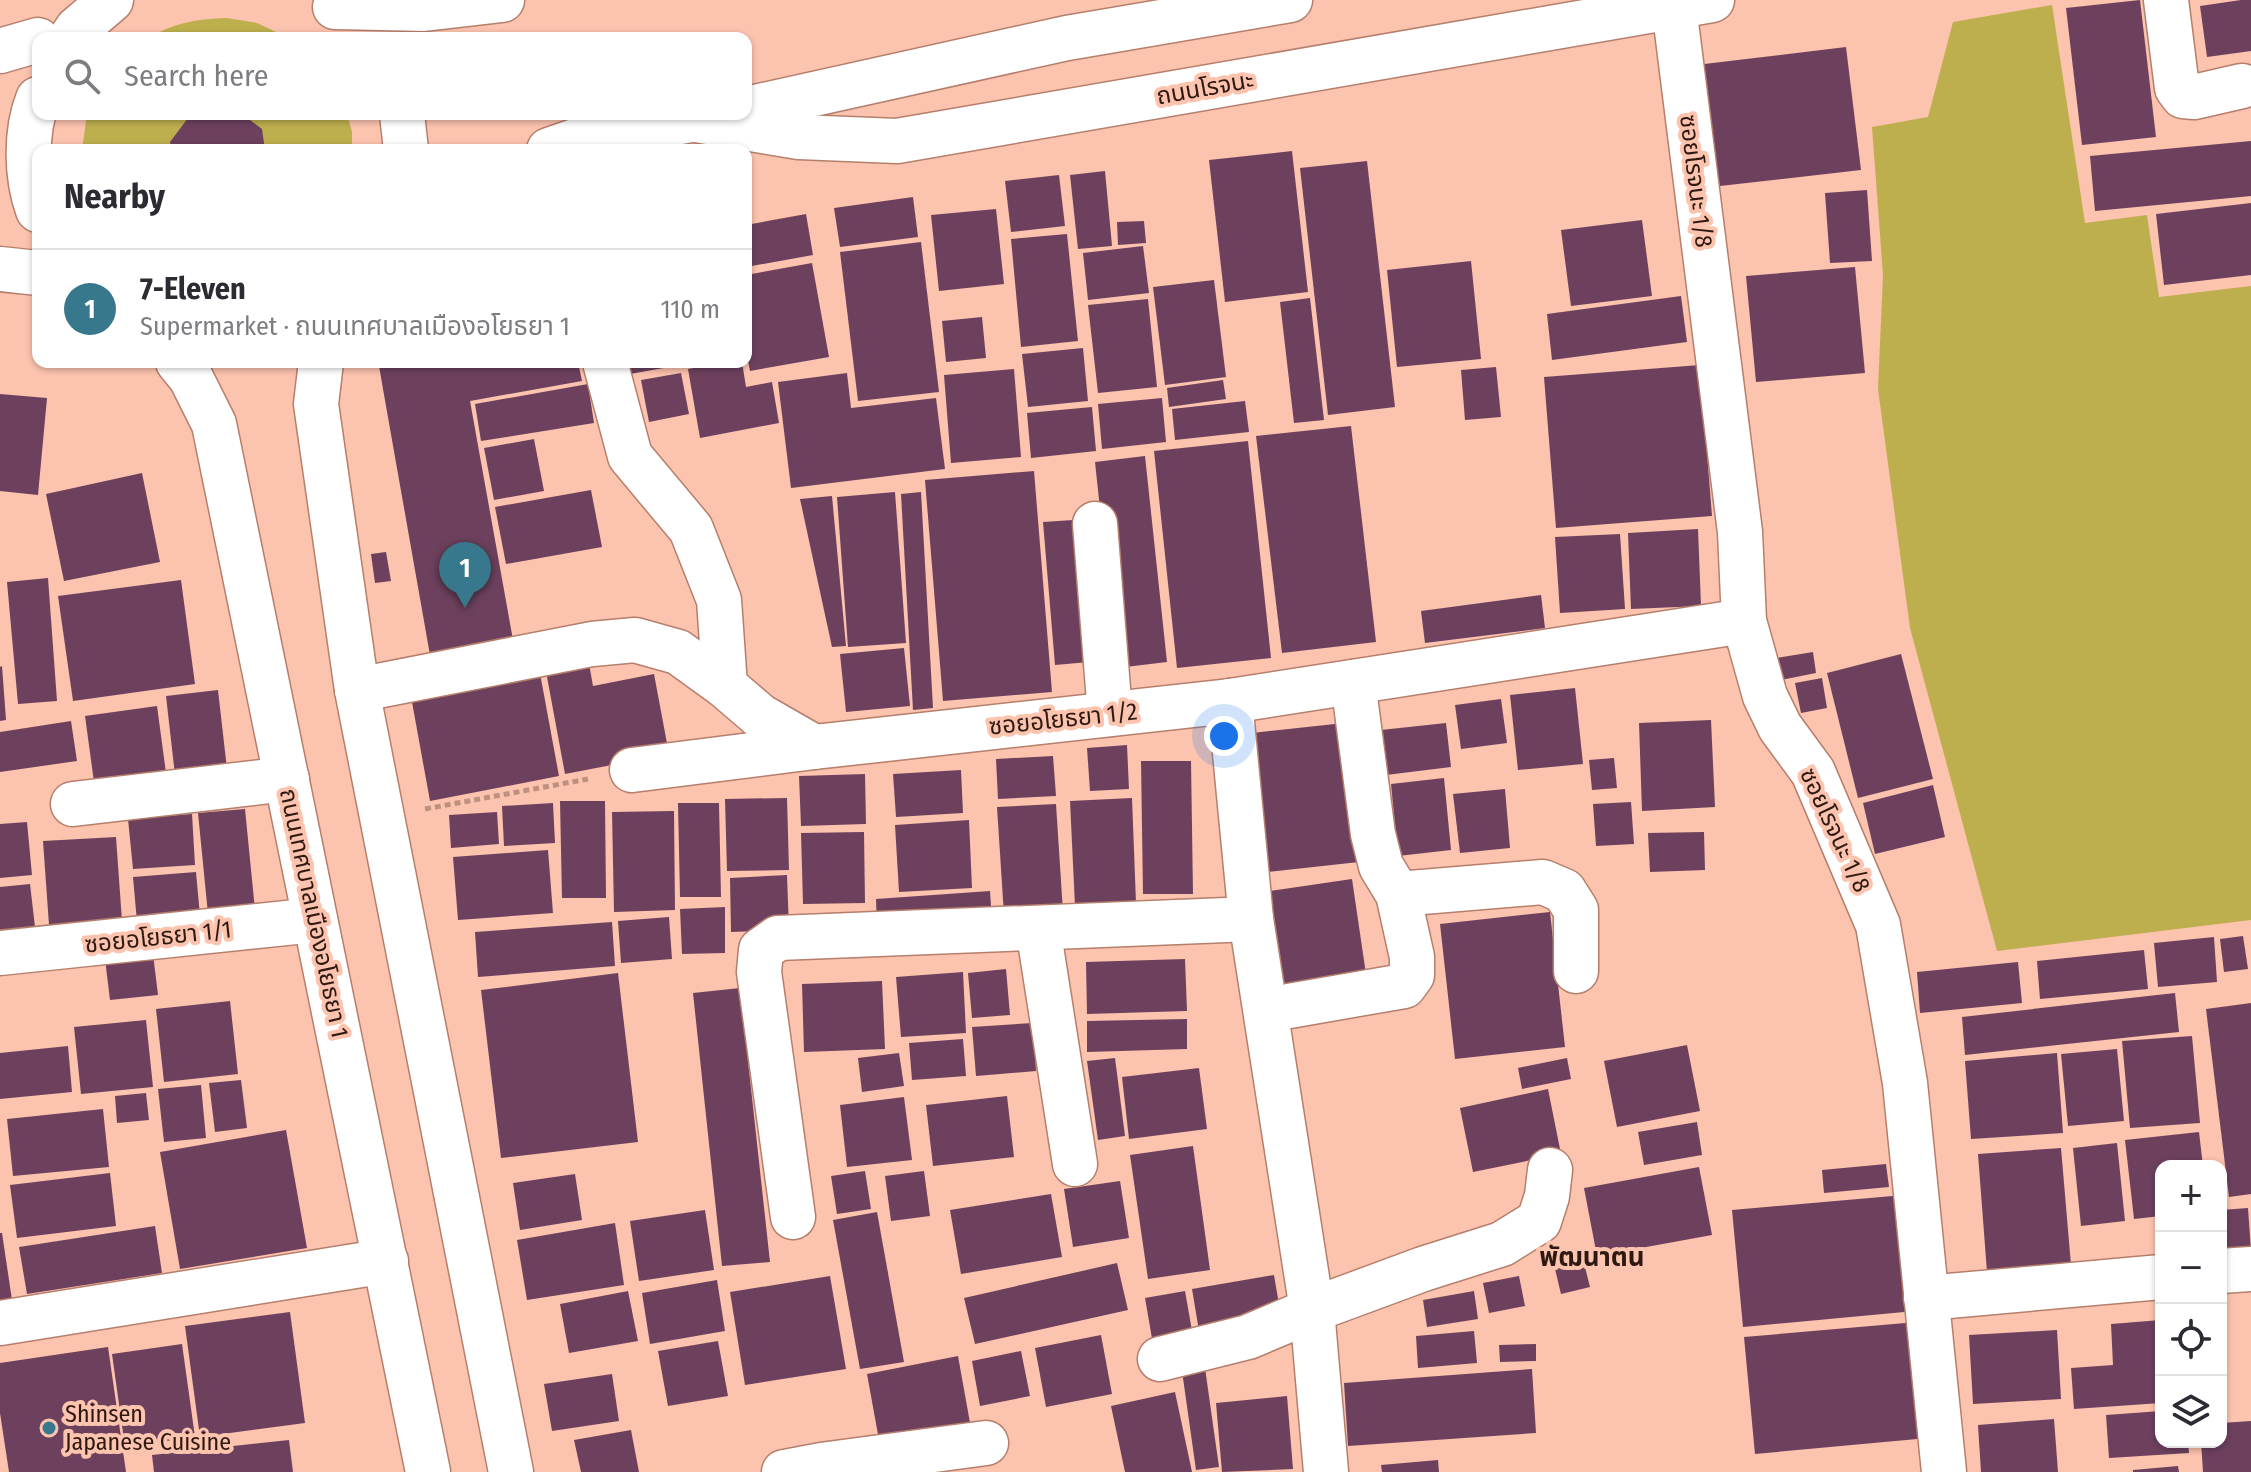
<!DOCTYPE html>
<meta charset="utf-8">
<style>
:root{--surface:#fff;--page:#f2f2f3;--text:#2b2b33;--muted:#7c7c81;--line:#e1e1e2;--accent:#38788c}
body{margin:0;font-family:"Fira Sans Condensed","Noto Sans Thai",sans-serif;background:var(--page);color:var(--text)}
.controls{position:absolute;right:24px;bottom:24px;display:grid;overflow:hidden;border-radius:16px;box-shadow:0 2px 6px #0004}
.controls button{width:72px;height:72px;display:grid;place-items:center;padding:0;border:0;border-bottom:2px solid var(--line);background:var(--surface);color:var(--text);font:40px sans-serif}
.you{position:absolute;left:1224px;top:736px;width:28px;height:28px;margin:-20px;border:6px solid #fff;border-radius:50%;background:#1a73e8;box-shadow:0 0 0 12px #1a73e833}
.badge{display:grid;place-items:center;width:52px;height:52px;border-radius:50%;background:var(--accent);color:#fff;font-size:26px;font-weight:700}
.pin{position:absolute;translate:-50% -66px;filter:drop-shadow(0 2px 4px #0008)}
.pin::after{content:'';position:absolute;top:42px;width:28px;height:24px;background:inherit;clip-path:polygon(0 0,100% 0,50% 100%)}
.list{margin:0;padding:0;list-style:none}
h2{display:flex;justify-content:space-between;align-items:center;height:104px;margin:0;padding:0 32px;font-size:34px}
h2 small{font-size:26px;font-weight:400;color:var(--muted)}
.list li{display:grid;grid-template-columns:52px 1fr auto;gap:24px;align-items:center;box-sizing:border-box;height:120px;padding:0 32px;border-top:2px solid var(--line)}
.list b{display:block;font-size:30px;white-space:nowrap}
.list p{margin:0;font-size:26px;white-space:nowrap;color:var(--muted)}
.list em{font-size:26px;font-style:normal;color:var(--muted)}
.icon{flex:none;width:44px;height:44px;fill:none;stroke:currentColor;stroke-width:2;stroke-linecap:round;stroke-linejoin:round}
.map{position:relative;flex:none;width:2251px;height:1472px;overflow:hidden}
.search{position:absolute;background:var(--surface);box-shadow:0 2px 6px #0004;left:32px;top:32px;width:720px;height:88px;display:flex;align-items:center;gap:20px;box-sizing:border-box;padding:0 28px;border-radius:16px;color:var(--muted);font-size:30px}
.panel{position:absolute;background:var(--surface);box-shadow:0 2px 6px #0004;left:32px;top:144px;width:720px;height:224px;border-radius:16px}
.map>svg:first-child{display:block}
</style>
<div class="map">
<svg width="2251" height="1472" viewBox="0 0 2251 1472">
<rect width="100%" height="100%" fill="#fcc3ae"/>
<!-- green -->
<g fill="#beaf4e">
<polygon points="2052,5 2085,223 2147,215 2159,297 2251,286 2251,920 1997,951 1910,628 1878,389 1883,275 1872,127 1928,117 1953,22"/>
<path d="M227 18 257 23 289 38H147C175 23 195 19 227 18Z"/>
<polygon points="87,114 347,114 352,132 352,150 82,150"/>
</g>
<!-- building -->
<g fill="#6d415e">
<polygon points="2140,0 2156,137 2082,145 2066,8"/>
<polygon points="2241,0 2251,0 2251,51 2207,57 2200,6"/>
<polygon points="1846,47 1861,170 1711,187 1696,65"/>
<polygon points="191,114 242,114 262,129 265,150 171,150 170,142"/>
<polygon points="2251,141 2251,196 2095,211 2090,156"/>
<polygon points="1292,151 1308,292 1225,302 1209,160"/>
<polygon points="1367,161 1395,407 1328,415 1300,168"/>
<polygon points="1105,171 1112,246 1078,249 1070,175"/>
<polygon points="1059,175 1065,226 1011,232 1005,181"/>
<polygon points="1867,190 1872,261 1830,263 1825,193"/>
<polygon points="913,197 918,237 840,247 834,208"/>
<polygon points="2251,203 2251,275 2164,285 2156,214"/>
<polygon points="996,209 1004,284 939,291 931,215"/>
<polygon points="806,214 813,255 746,267 746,225"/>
<polygon points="1642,220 1652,296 1571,306 1561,230"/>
<polygon points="1144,221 1146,243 1118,245 1117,222"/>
<polygon points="1067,234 1078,341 1021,347 1011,239"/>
<polygon points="921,242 939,392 858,401 840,252"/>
<polygon points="1143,246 1149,293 1088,300 1083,253"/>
<polygon points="1471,261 1481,359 1397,367 1387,270"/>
<polygon points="812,263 829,357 750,371 746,351 746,275"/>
<polygon points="1855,267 1865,373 1756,382 1746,276"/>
<polygon points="1214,280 1226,377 1165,385 1153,287"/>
<polygon points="1681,296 1687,342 1552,360 1547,314"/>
<polygon points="1310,298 1324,420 1294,423 1280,302"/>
<polygon points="1148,299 1157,387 1098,393 1088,305"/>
<polygon points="982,317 986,358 946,362 942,321"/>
<polygon points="1083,348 1088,401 1028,407 1022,354"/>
<polygon points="382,362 578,362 582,381 470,401 513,640 430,655 383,389 379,366"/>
<polygon points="617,362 686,362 686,364 619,376"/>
<polygon points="725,362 742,362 746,387 772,382 779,423 700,438 688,369"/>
<polygon points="1700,365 1712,516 1556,528 1544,377"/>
<polygon points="1496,367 1501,417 1465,420 1461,370"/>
<polygon points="1014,369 1021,457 951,463 944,375"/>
<polygon points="681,373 689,414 649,422 641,380"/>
<polygon points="847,373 851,408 936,398 945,469 791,488 778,382"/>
<polygon points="1223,380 1226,399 1169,407 1167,388"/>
<polygon points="588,384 594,423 481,441 475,404"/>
<polygon points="0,394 47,398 38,495 0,491"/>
<polygon points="1162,398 1166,442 1102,449 1098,404"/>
<polygon points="1245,401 1249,432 1175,440 1172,409"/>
<polygon points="1092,407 1096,451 1031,458 1027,413"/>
<polygon points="1351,426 1376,642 1282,653 1256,436"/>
<polygon points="534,439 544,491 494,500 484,448"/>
<polygon points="1248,441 1271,658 1177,668 1154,451"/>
<polygon points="1145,456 1167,662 1117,668 1095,462"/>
<polygon points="1034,471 1052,692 943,701 925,480"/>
<polygon points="142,473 160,562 64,581 46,494"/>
<polygon points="591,490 602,547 506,564 495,507"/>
<polygon points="895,492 906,643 848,647 837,497"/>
<polygon points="921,492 933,708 913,710 901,494"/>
<polygon points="832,496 846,646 832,647 800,499"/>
<polygon points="1088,519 1100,661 1055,665 1043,522"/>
<polygon points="1698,529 1701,606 1631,609 1628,533"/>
<polygon points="1620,534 1625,609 1560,613 1555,537"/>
<polygon points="386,552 391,581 375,583 371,554"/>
<polygon points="48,578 57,701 18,704 7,582"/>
<polygon points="181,580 195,684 73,701 58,596"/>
<polygon points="1541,595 1545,628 1425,643 1421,611"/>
<polygon points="904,648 910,706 846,712 840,654"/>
<polygon points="1813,652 1816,673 1781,680 1777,658"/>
<polygon points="1901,654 1933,779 1858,798 1827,673"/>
<polygon points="588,658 593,686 654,674 669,754 565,774 545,666"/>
<polygon points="2,666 6,720 0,721 0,667"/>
<polygon points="539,668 559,776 430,801 410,691"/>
<polygon points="1822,678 1827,708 1801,713 1795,683"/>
<polygon points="1575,688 1583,764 1518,770 1510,695"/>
<polygon points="218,690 227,769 175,775 166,696"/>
<polygon points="1501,699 1507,743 1461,749 1455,705"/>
<polygon points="157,706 166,773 94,782 85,716"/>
<polygon points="1711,720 1715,807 1642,811 1639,723"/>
<polygon points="71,721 77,761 0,772 0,732"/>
<polygon points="1344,723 1359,862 1267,872 1252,733"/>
<polygon points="1446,723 1451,767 1386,775 1381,730"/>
<polygon points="1127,745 1129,789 1090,791 1087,748"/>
<polygon points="1053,756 1056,796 998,799 996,759"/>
<polygon points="1614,758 1617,788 1592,790 1589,760"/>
<polygon points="1141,761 1191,761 1193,894 1143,894"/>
<polygon points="961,770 963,813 896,817 893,774"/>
<polygon points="865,774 866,824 801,826 799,776"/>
<polygon points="1444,778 1451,850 1398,856 1391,784"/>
<polygon points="1933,785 1945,837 1875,854 1863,803"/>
<polygon points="1505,789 1510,848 1460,853 1453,794"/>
<polygon points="787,798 789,870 727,871 725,799"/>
<polygon points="1132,798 1136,903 1075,906 1070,801"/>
<polygon points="560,801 605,801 606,898 562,898"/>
<polygon points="1631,802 1634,844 1596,846 1593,804"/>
<polygon points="553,803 555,843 504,846 502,806"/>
<polygon points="678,803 719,803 721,897 680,897"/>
<polygon points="1056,804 1063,912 1004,915 997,807"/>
<polygon points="245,809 255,910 208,914 198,813"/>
<polygon points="674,811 675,910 614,912 612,812"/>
<polygon points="497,812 499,844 451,848 449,815"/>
<polygon points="192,814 195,865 133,869 128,819"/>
<polygon points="969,820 972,888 899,892 895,825"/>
<polygon points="27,822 32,875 0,878 0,824"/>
<polygon points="864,832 865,903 803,904 801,833"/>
<polygon points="1704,832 1705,870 1650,872 1648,833"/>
<polygon points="116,837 122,921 49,925 43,841"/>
<polygon points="548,850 553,913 458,920 453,857"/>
<polygon points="196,872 200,916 137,922 133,877"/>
<polygon points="787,875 789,930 731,932 730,878"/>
<polygon points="1352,879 1367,981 1286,993 1270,891"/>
<polygon points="30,884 35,927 0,930 0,887"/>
<polygon points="990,891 992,921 877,929 876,899"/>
<polygon points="725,907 725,953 682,954 680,909"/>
<polygon points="1550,912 1565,1047 1455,1059 1440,924"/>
<polygon points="669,917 672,959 621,963 618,921"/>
<polygon points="612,922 615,966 478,977 475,932"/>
<polygon points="2243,936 2248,969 2224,972 2220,939"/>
<polygon points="2214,937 2217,982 2158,987 2154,943"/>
<polygon points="2144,950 2148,989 2040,999 2037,961"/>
<polygon points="153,954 158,995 110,1000 105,959"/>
<polygon points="1185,959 1187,1011 1087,1014 1086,962"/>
<polygon points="2018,962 2022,1003 1920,1013 1917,972"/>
<polygon points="1006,969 1010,1015 972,1018 968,973"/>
<polygon points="963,972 966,1033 901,1037 896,977"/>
<polygon points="618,973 638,1142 501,1158 481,990"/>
<polygon points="882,981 885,1049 804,1052 802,984"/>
<polygon points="740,988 770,1262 722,1266 693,993"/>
<polygon points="2175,993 2179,1032 1965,1055 1962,1017"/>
<polygon points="230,1001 238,1074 164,1082 156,1009"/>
<polygon points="2251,1003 2251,1194 2229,1197 2206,1009"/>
<polygon points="1187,1019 1187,1049 1087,1052 1087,1021"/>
<polygon points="146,1020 153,1087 81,1094 74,1027"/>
<polygon points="1033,1023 1036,1071 976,1076 972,1027"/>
<polygon points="2192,1036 2200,1123 2130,1128 2122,1041"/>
<polygon points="963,1039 966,1076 912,1080 909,1043"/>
<polygon points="1687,1045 1700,1111 1617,1127 1604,1061"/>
<polygon points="68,1046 72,1092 0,1099 0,1053"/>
<polygon points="2117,1049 2124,1121 2068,1126 2061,1054"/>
<polygon points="899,1053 904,1086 862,1092 858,1058"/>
<polygon points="2057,1053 2063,1133 1971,1139 1965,1061"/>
<polygon points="1115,1058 1125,1136 1098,1140 1087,1061"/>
<polygon points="1567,1058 1571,1079 1522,1089 1518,1068"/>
<polygon points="1199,1068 1207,1129 1129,1139 1122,1077"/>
<polygon points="241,1080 247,1128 215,1132 209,1083"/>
<polygon points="201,1085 206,1138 164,1142 158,1089"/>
<polygon points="1548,1089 1561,1154 1473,1172 1460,1108"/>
<polygon points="146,1093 149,1120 117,1123 115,1096"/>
<polygon points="1007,1096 1014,1157 933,1166 926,1105"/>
<polygon points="904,1097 912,1160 847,1167 840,1105"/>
<polygon points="103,1109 109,1167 13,1176 7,1119"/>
<polygon points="1697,1122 1702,1155 1644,1165 1638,1132"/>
<polygon points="286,1130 307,1248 180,1269 160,1152"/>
<polygon points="2199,1132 2203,1166 2161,1166 2161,1216 2134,1219 2125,1140"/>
<polygon points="2117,1143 2125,1221 2081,1226 2073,1148"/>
<polygon points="1193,1146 1210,1270 1148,1279 1130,1155"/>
<polygon points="2061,1148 2071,1265 1987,1272 1978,1154"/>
<polygon points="1886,1164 1889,1187 1824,1193 1822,1170"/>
<polygon points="1699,1167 1712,1235 1597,1256 1584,1188"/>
<polygon points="865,1171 871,1209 837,1214 831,1176"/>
<polygon points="924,1171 930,1216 891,1221 885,1176"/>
<polygon points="110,1173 116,1226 17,1238 10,1185"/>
<polygon points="575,1174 582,1220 520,1230 513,1183"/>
<polygon points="1120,1181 1129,1238 1073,1247 1064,1189"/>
<polygon points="1051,1194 1062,1257 961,1274 950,1210"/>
<polygon points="1904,1195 1915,1311 1743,1327 1732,1210"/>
<polygon points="2248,1208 2251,1251 2221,1254 2221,1210"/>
<polygon points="705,1210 714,1270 639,1281 630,1221"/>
<polygon points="877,1212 904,1362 860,1369 833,1220"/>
<polygon points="615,1223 624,1285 527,1300 517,1240"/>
<polygon points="155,1226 162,1273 27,1294 19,1247"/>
<polygon points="0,1233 2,1233 12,1300 0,1301"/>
<polygon points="1117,1263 1128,1310 975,1344 964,1298"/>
<polygon points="1584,1263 1590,1287 1561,1294 1555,1269"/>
<polygon points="1274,1275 1282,1322 1200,1337 1192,1289"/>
<polygon points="830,1276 846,1369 745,1385 730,1292"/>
<polygon points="1519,1276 1525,1306 1489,1313 1483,1283"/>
<polygon points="717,1280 725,1331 650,1344 642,1293"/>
<polygon points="628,1291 638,1341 569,1353 560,1304"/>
<polygon points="1185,1291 1194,1342 1154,1350 1145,1298"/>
<polygon points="1474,1291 1478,1319 1427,1327 1423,1300"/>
<polygon points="290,1312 305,1423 200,1437 185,1326"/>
<polygon points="2161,1320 2161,1403 2074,1409 2071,1368 2113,1365 2111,1324"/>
<polygon points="1917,1322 1928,1438 1755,1454 1744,1337"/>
<polygon points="2057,1330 2061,1399 1973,1404 1969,1335"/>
<polygon points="1474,1331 1477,1363 1418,1368 1416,1336"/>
<polygon points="1101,1335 1112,1394 1046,1407 1035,1348"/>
<polygon points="718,1341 728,1396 668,1406 658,1351"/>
<polygon points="182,1344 195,1437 125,1447 112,1354"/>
<polygon points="1536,1344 1536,1361 1500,1362 1499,1345"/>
<polygon points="108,1347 126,1472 9,1472 0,1413 0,1363"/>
<polygon points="1021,1351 1030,1396 980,1406 972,1361"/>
<polygon points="958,1356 972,1434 881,1451 867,1374"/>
<polygon points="1205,1368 1219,1467 1196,1470 1182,1371"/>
<polygon points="1532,1369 1536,1433 1348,1446 1344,1383"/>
<polygon points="612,1374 619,1421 552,1431 544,1384"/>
<polygon points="1175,1392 1192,1472 1125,1472 1111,1406"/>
<polygon points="1287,1396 1293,1469 1222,1472 1216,1403"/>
<polygon points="2161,1411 2161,1442 2188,1442 2189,1453 2109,1458 2106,1415"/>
<polygon points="2054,1419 2058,1472 1981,1472 1978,1425"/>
<polygon points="2251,1421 2251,1472 2203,1472 2201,1442 2221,1442 2221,1423"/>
<polygon points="631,1430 639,1472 581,1472 574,1440"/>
<polygon points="289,1440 293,1472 154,1472 152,1455"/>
<polygon points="1438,1460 1439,1472 1382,1472 1381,1465"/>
<polygon points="2178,1466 2179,1472 2133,1472 2133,1470"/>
</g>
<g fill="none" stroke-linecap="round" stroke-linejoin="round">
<defs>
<g id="minor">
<polyline points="2166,0 2177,88 2183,96 2194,97 2242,86"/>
<polyline points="1674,7 1740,532 1744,621 1765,696 1780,727 1813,772 1878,925 1905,1083 1944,1472"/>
<polyline points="605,362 630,456 691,529 719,600 725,686"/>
<polyline points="1095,524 1110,714"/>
<polyline points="357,690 592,644 635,640 678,652 725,686 760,716 814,747"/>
<polyline points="1230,701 1251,919 1312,1310 1326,1472"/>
<polyline points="632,770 814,747 1230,701 1744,621"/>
<polyline points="73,804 287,779"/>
<polyline points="1398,894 1543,882 1564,891 1576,910 1576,971"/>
<polyline points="1038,928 1075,1164"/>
<polyline points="0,953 315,920"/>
<polyline points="1289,1006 1404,986 1412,975 1412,957 1398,894 1381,866 1373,834 1353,682"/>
<polyline points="793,1217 759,972 761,950 778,938 1251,919"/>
<polyline points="2221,1271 2251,1269"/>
<polyline points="1926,1298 2161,1277"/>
<polyline points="0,1323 386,1261"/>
<polyline points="1160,1359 1248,1337 1312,1310 1423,1269 1502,1244 1539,1221 1547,1196 1550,1170"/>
<polyline points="784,1472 821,1465 986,1443"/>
</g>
<g id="major">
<polyline points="335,7 424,9 502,0"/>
<polyline points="71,38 77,29 111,0"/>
<polyline points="0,51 38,40"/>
<path d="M38 99C25 132 26 177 38 210"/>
<polyline points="746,109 1067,38 1290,0"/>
<polyline points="402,114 406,150"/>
<polyline points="696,120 799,137 897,141 1712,0"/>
<polyline points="549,150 575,141 724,114"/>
<polyline points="0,269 38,273"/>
<polyline points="178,362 191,378 214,424 428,1472"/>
<polyline points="321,362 316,404 357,690 511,1472"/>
</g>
</defs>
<!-- minor casing -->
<use href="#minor" stroke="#b57f6c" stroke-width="47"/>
<!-- major casing -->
<use href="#major" stroke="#b57f6c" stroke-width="47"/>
<!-- path -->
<polyline stroke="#be907f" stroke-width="5" stroke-dasharray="6 4" stroke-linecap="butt" points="425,809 588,779"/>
<!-- minor -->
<use href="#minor" stroke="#fff" stroke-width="44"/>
<!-- major -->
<use href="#major" stroke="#fff" stroke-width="44"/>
</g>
<!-- markers -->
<circle fill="#38788c" stroke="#fcc3ae" stroke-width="3" cx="49" cy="1428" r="8"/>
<g text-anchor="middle" stroke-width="8" stroke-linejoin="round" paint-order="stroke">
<!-- street labels -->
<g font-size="24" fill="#2e1912" stroke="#fcc3ae">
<text transform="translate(1205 88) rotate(-10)" y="8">ถนนโรจนะ</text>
<text transform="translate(1696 181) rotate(83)" y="8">ซอยโรจนะ 1/8</text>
<text transform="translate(1063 719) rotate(-6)" y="8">ซอยอโยธยา 1/2</text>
<text transform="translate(1835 830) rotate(65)" y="8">ซอยโรจนะ 1/8</text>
<text transform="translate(314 913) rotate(78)" y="8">ถนนเทศบาลเมืองอโยธยา 1</text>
<text transform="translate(158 937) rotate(-6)" y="8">ซอยอโยธยา 1/1</text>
</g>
<!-- poi labels -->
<g font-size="24" fill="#2e1912" stroke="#fcc3ae" text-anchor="start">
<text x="65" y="1422">Shinsen<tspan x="65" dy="28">Japanese Cuisine</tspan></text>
</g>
<!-- neighbourhood labels -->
<g font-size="26" font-weight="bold" fill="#2e1912" stroke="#fcc3ae">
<text x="1592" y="1266">พัฒนาตน</text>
</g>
</g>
</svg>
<div class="controls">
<button>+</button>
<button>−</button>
<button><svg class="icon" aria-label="locate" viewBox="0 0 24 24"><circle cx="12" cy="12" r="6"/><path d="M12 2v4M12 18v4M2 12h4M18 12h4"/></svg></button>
<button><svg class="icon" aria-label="layers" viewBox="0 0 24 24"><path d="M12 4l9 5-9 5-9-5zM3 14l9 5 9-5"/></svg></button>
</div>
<div class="you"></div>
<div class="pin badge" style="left:465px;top:608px">1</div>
<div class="search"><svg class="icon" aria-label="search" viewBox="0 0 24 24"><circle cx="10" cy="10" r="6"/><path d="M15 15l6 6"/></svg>Search here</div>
<section class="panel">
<h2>Nearby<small></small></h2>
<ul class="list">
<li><span class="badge">1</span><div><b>7-Eleven</b><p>Supermarket · ถนนเทศบาลเมืองอโยธยา 1</p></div><em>110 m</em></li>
</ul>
</section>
</div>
